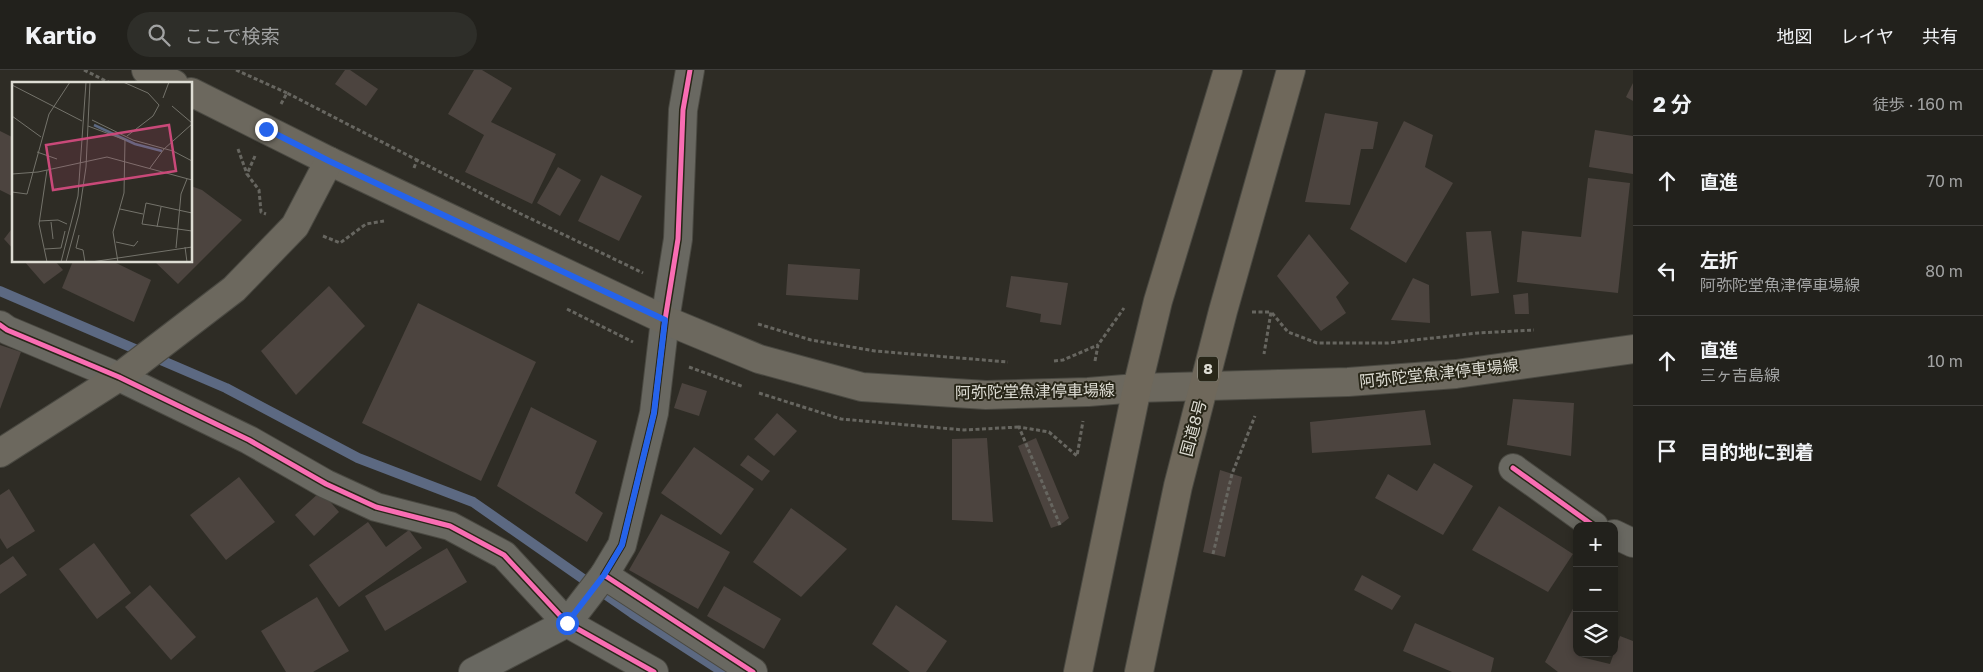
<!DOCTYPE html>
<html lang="ja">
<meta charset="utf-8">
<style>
:root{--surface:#22211c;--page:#2e2e29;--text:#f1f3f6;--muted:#a2a3a3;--line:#3f3e3b}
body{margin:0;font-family:"Golos Text","Noto Sans JP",sans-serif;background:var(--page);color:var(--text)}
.controls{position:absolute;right:15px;bottom:15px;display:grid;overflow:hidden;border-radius:10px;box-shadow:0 2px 8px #0003}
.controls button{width:45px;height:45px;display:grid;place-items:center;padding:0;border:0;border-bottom:1px solid var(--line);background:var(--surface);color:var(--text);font:25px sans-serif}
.stop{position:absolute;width:15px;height:15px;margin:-11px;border:4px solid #2563eb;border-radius:50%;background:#fff}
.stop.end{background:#2563eb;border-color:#fff;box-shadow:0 1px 5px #0008}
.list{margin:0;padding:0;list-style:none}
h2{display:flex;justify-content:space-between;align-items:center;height:65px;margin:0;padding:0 20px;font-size:21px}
h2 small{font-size:16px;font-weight:400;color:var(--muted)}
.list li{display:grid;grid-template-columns:32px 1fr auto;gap:15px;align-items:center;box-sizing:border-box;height:90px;padding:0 20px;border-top:1px solid var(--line)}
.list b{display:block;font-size:19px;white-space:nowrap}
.list p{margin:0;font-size:16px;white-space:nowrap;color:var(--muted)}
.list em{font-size:16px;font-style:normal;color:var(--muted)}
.icon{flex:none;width:28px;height:28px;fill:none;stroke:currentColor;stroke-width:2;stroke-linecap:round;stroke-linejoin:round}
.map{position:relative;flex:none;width:1633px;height:602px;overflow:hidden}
header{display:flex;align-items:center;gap:30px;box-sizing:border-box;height:70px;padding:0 25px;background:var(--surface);border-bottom:1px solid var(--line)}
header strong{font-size:24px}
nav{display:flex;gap:28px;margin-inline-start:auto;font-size:18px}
.search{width:350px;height:45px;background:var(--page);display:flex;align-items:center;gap:12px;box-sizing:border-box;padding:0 18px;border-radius:28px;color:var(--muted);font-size:19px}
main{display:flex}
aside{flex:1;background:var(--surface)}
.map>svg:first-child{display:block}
</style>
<header>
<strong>Kartio</strong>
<div class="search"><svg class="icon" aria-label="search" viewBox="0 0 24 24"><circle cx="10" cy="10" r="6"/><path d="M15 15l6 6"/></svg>ここで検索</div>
<nav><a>地図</a><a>レイヤ</a><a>共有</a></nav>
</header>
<main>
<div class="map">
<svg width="1633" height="602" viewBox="0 0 1633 602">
<rect width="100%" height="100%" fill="#2e2c25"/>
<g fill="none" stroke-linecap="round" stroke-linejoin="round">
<!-- stream -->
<polyline stroke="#5c6982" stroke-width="10" points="0,221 226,318 358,388 473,432 632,543 723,602"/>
</g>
<!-- building -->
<g fill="#4c443f">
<polygon points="345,0 350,0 378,19 366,36 335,14"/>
<polygon points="474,0 482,0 512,18 491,52 556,84 532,134 465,102 484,65 448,44"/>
<polygon points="1633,13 1633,31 1626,27"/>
<polygon points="1325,43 1378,52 1373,79 1361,79 1350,135 1305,132"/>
<polygon points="1404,51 1433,65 1425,97 1453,113 1406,193 1350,159"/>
<polygon points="1595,60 1633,66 1633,104 1589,97"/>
<polygon points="0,61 14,68 14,121 12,126 0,120"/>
<polygon points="558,97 581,110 560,146 537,133"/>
<polygon points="601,105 642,126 619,171 578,151"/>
<polygon points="1588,108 1630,113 1618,223 1517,212 1522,161 1581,167"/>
<polygon points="191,116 202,120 242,150 178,214 154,191 191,191"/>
<polygon points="14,156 14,180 4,169"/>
<polygon points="1491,161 1499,223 1471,226 1466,162"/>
<polygon points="1309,164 1349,213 1336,227 1346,243 1321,261 1277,206"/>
<polygon points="24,191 55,191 63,200 44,214"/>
<polygon points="73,191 112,191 151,210 134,252 62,218"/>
<polygon points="788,194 860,199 858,230 786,225"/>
<polygon points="1011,206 1068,213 1061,255 1040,252 1041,244 1006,237"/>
<polygon points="1413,208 1429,215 1430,253 1391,250"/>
<polygon points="329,216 365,256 296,325 261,281"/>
<polygon points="1528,223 1529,244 1515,244 1513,225"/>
<polygon points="418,233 536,292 481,411 362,353"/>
<polygon points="0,275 21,282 0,339"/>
<polygon points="682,313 707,321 699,346 674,338"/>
<polygon points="1513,329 1574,333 1571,386 1507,375"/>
<polygon points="531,337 597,371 575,423 603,443 587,472 497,416"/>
<polygon points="1425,340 1431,375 1312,383 1310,352"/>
<polygon points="777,343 797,361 774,386 754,369"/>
<polygon points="987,368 993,452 952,450 952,369"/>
<polygon points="1036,368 1069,448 1060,455 1051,458 1018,376"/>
<polygon points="694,377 754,419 721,465 661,423"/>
<polygon points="748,385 770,401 762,411 740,395"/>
<polygon points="1434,393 1473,416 1443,465 1375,428 1388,404 1417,421"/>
<polygon points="1220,400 1242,407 1225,487 1203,482"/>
<polygon points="239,407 275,452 226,490 190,445"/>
<polygon points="9,419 35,461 7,479 0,468 0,425"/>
<polygon points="321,421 339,442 314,466 295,445"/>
<polygon points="1499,436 1573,484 1548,522 1472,480"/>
<polygon points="791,438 847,479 801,527 753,492"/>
<polygon points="661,444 730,482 698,539 629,500"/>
<polygon points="368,452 386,477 409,460 422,478 339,537 309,495"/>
<polygon points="94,473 131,523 97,549 59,499"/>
<polygon points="447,478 467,512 385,561 365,526"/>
<polygon points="13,486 27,505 0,524 0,495"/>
<polygon points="1362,505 1401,526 1392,540 1354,520"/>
<polygon points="150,515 196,567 171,590 125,537"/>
<polygon points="724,516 781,549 764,579 707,546"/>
<polygon points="317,527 349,581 313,602 286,602 261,561"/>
<polygon points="1577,531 1577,583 1583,583 1581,587 1610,594 1620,566 1633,571 1633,602 1558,602 1545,592"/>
<polygon points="896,535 947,571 926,602 910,602 872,574"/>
<polygon points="1415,553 1494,588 1491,602 1452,602 1403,581"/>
</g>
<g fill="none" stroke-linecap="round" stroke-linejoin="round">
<defs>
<g id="minor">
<polyline points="690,0 683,40 678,169 665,250 654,343 622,475 604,505 753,602"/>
<polyline points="0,255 7,260 119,307 249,370 326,414 376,437 450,456 504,485 567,553 654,602"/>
<polyline points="1513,398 1594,456"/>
<polyline points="1614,464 1633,473"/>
<polyline points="473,602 567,553 604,505"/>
</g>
<g id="major">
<polyline points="146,0 174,14"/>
<polyline points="191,22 329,91 665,250 759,289 862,317 986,325 1088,322 1137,318 1348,312 1456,304 1633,279"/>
<polyline points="0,383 119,307 234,219 295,156 329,91"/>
</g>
<g id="highway">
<polyline points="1078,602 1137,318 1158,231 1228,0"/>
<polyline points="1139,602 1178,416 1223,241 1291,0"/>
</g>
</defs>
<!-- minor casing -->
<use href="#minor" stroke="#4a4942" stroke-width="30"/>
<!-- major casing -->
<use href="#major" stroke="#4a4942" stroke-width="30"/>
<!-- highway casing -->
<use href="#highway" stroke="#4a4942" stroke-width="30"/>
<!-- path -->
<g stroke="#676660" stroke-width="3" stroke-dasharray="4 2.5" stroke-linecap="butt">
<polyline points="84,0 112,14"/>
<polyline points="236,0 287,23"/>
<polyline points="281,34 287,23 417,90"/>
<polyline points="238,79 247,104"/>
<polyline points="255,86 247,104 259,120 261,142 266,144"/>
<polyline points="414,98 417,90 519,143 643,203"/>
<polyline points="323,166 340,173 366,154 384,151"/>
<polyline points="567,239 633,272"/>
<polyline points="1252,242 1271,242 1264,284"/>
<polyline points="1272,243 1288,262 1317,273 1388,273 1478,263 1534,260"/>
<polyline points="758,254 811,270 875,281 1008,292"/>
<polyline points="1054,291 1063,290 1098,275"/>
<polyline points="1095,291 1098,275 1124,238"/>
<polyline points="689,297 744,317"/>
<polyline points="759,323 841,349 964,360 1019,357"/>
<polyline points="1060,455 1019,357 1049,362 1077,386 1083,351"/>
<polyline points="1213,484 1232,404 1255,346"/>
</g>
<!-- minor -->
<use href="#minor" stroke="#696861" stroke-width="28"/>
<!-- major -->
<use href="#major" stroke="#6c685e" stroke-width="28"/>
<!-- highway -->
<use href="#highway" stroke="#6f685b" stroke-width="28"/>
<defs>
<g id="cycleway">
<polyline points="690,0 683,40 678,169 665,250 654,343 622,475 604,505 753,602"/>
<polyline points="0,255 7,260 119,307 249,370 326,414 376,437 450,456 504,485 567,553 654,602"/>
<polyline points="1513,398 1594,456"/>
</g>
</defs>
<!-- cycleway casing -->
<use href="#cycleway" stroke="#282618" stroke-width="8"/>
<!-- cycleway -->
<use href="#cycleway" stroke="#f96db3" stroke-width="5"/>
</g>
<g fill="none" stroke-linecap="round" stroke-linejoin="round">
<!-- route -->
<polyline stroke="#2563eb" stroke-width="6" points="266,59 329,91 665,250 654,343 622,475 604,505 567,553"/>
</g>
<g text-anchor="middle" stroke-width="4" stroke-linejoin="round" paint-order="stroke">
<!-- shield labels -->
<rect fill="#282618" stroke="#a7a69c" stroke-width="1" x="1198" y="286.5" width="20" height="25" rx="4"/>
<g font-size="15" font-weight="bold" fill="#deddd4">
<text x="1208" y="304">8</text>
</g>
<!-- street labels -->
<g font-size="16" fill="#deddd4" stroke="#282618">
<text transform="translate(1439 303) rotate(-6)" y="6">阿弥陀堂魚津停車場線</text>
<text transform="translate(1035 321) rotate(-1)" y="6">阿弥陀堂魚津停車場線</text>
<text transform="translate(1193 358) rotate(-75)" y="6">国道8号</text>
</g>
</g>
<!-- overview -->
<g transform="translate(12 12)">
<rect width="180" height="180" fill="#2e2c25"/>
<path fill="none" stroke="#5c6982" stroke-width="2.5" d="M82 43 123 62 150 69"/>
<path fill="none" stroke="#74736b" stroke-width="1" d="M111 0 136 11 147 23 141 34 115 54M0 3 70 39M151 16 157 0M160 24 180 41M0 34 29 55M80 38 121 58 161 69 180 79M76 44 113 58 112 111 101 150 106 180M25 70 45 77M138 86 152 67 180 42M35 88 27 142 35 180M0 92 26 90 95 75 180 98M0 110 15 112 37 32 58 0M108 127 131 132M180 131 134 121 130 142 180 149M27 139 46 138 55 142M39 140 41 157M145 145 149 125M67 153 64 166 71 168 73 180M104 160 122 164 126 159M173 165 175 180M164 166 169 112 175 97M33 167 49 166 53 149M49 180 66 114 74 0M54 180 67 132 74 85 78 0M79 180 180 165"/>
<path fill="#c94979" fill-opacity="0.15" stroke="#c94979" stroke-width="2.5" d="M157 43 164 89 41 108 34 63Z"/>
<rect width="180" height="180" fill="none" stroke="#deddd4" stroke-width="2.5"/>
</g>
</svg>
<div class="controls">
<button>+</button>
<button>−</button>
<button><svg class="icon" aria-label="layers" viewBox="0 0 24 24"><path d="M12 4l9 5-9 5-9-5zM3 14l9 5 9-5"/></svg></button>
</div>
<div class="stop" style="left:567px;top:553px"></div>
<div class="stop end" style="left:266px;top:59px"></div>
</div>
<aside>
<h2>2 分<small>徒歩 · 160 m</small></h2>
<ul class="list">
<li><svg class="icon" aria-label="ahead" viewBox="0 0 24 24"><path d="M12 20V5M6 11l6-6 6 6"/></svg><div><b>直進</b></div><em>70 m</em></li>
<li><svg class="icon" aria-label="left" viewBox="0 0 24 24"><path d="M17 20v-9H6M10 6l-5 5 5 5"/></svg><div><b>左折</b><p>阿弥陀堂魚津停車場線</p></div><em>80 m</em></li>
<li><svg class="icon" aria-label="ahead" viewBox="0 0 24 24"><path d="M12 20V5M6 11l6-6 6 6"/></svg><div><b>直進</b><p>三ヶ吉島線</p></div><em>10 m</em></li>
<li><svg class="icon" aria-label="arrive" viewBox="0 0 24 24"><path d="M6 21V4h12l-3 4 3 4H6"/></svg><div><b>目的地に到着</b></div></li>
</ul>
</aside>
</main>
